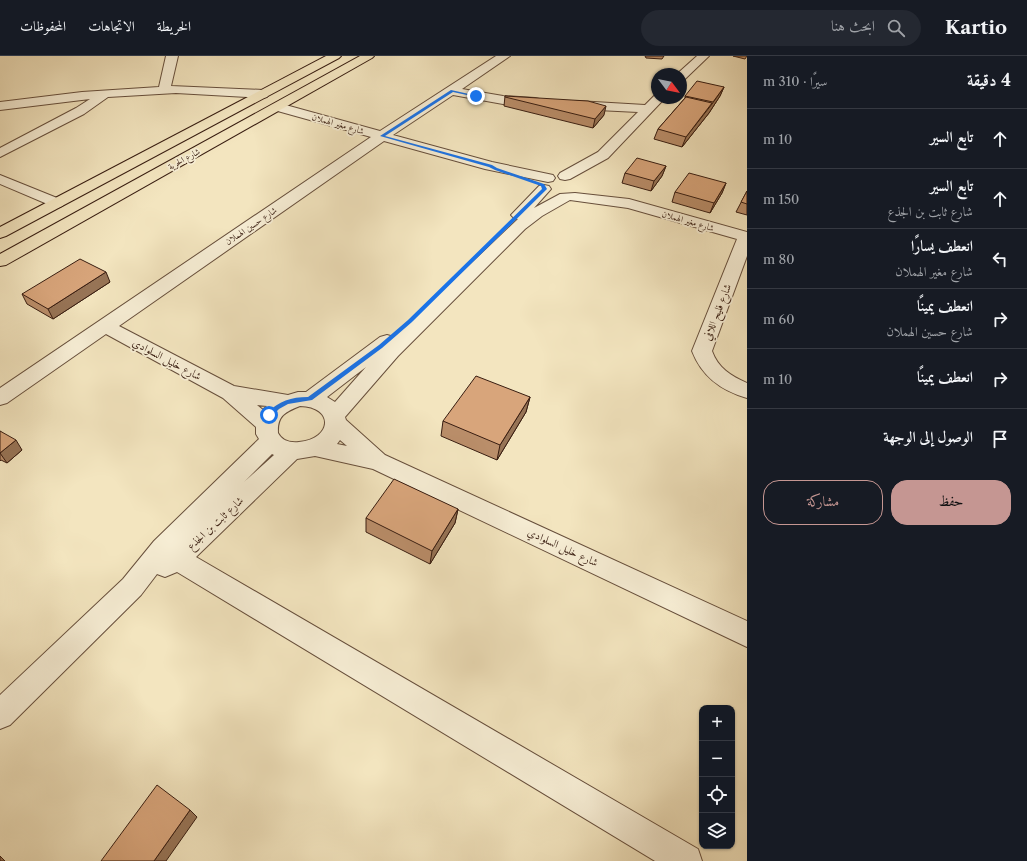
<!DOCTYPE html>
<html lang="ar">
<meta charset="utf-8">
<style>
:root{--surface:#171b24;--page:#242831;--text:#f1f3f6;--muted:#9ea1a6;--line:#363941;--accent:#c59692}
body{margin:0;font-family:"Libre Caslon Text",Amiri,serif;background:var(--page);color:var(--text);direction:rtl}
.controls{position:absolute;right:12px;bottom:12px;display:grid;overflow:hidden;border-radius:8px;box-shadow:0 1px 3px #0004}
.controls button{width:36px;height:36px;display:grid;place-items:center;padding:0;border:0;border-bottom:1px solid var(--line);background:var(--surface);color:var(--text);font:20px sans-serif}
.compass{position:absolute;left:651px;top:12px;width:36px;height:36px;border-radius:50%;background:var(--surface);box-shadow:0 1px 3px #0004;rotate:122deg}
.stop{position:absolute;width:12px;height:12px;margin:-9px;border:3px solid #1a73e8;border-radius:50%;background:#fff}
.stop.end{background:#1a73e8;border-color:#fff;box-shadow:0 1px 4px #0008}
.list{margin:0;padding:0;list-style:none}
h2{display:flex;justify-content:space-between;align-items:center;height:52px;margin:0;padding:0 16px;font-size:17px}
h2 small{font-size:13px;font-weight:400;color:var(--muted)}
.list li{display:grid;grid-template-columns:26px 1fr auto;gap:12px;align-items:center;box-sizing:border-box;height:60px;padding:0 16px;border-top:1px solid var(--line)}
.list b{display:block;font-size:15px;white-space:nowrap}
.list p{margin:0;font-size:13px;white-space:nowrap;color:var(--muted)}
.list em{font-size:13px;font-style:normal;color:var(--muted)}
.actions{display:flex;gap:8px;padding:12px 16px}
.actions a{flex:1;padding:9px 0;border:1px solid var(--accent);border-radius:16px;text-align:center;font-size:14px;color:var(--accent)}
.actions .main{background:var(--accent);color:#111}
.icon{flex:none;width:22px;height:22px;fill:none;stroke:currentColor;stroke-width:2;stroke-linecap:round;stroke-linejoin:round}
.map{position:relative;flex:none;width:747px;height:805px;overflow:hidden;direction:ltr}
header{display:flex;align-items:center;gap:24px;box-sizing:border-box;height:56px;padding:0 20px;background:var(--surface);border-bottom:1px solid var(--line)}
header strong{font-size:19px}
nav{display:flex;gap:22px;margin-inline-start:auto;font-size:14px}
.search{width:280px;height:36px;background:var(--page);display:flex;align-items:center;gap:10px;box-sizing:border-box;padding:0 14px;border-radius:22px;color:var(--muted);font-size:15px}
main{display:flex}
aside{flex:1;background:var(--surface)}
.map>svg:first-child{display:block}
</style>
<header>
<strong>Kartio</strong>
<div class="search"><svg class="icon" aria-label="search" viewBox="0 0 24 24"><circle cx="10" cy="10" r="6"/><path d="M15 15l6 6"/></svg>ابحث هنا</div>
<nav><a>الخريطة</a><a>الاتجاهات</a><a>المحفوظات</a></nav>
</header>
<main>
<aside>
<h2>4 دقيقة<small>سيرًا · 310 m</small></h2>
<ul class="list">
<li><svg class="icon" aria-label="ahead" viewBox="0 0 24 24"><path d="M12 20V5M6 11l6-6 6 6"/></svg><div><b>تابع السير</b></div><em>10 m</em></li>
<li><svg class="icon" aria-label="ahead" viewBox="0 0 24 24"><path d="M12 20V5M6 11l6-6 6 6"/></svg><div><b>تابع السير</b><p>شارع ثابت بن الجذع</p></div><em>150 m</em></li>
<li><svg class="icon" aria-label="left" viewBox="0 0 24 24"><path d="M17 20v-9H6M10 6l-5 5 5 5"/></svg><div><b>انعطف يسارًا</b><p>شارع مغير الهملان</p></div><em>80 m</em></li>
<li><svg class="icon" aria-label="right" viewBox="0 0 24 24"><path d="M7 20v-9h11M14 6l5 5-5 5"/></svg><div><b>انعطف يمينًا</b><p>شارع حسين الهملان</p></div><em>60 m</em></li>
<li><svg class="icon" aria-label="right" viewBox="0 0 24 24"><path d="M7 20v-9h11M14 6l5 5-5 5"/></svg><div><b>انعطف يمينًا</b></div><em>10 m</em></li>
<li><svg class="icon" aria-label="arrive" viewBox="0 0 24 24"><path d="M6 21V4h12l-3 4 3 4H6"/></svg><div><b>الوصول إلى الوجهة</b></div></li>
</ul>
<div class="actions"><a class="main">حفظ</a><a>مشاركة</a></div>
</aside>
<div class="map">
<svg width="747" height="805" viewBox="0 0 747 805">
<rect width="100%" height="100%" fill="#f3e5bf"/>
<filter id="stains"><feTurbulence type="fractalNoise" baseFrequency=".005" numOctaves="4"/><feColorMatrix values="0 0 0 0 .2 0 0 0 0 .09 0 0 0 0 .02 0 0 0 .5 -.17"/></filter>
<radialGradient id="worn" r=".72"><stop offset=".6" stop-color="#630" stop-opacity="0"/><stop offset="1" stop-color="#630" stop-opacity=".3"/></radialGradient>
<g fill="none" stroke-linecap="round" stroke-linejoin="round">
<defs>
<g id="minor">
<polygon points="166,0 178,0 171,30 263,34 267,35 269,38 267,41 263,42 176,37 108,41 84,58 0,101 0,92 76,52 90,43 0,54 0,46 82,36 159,31"/>
<path d="M496 0H510L462 33 503 40 535 42 539 43 541 46 539 49 535 50 503 48 453 39 393 79 492 106 553 119 555 122 553 125 548 126 485 113 384 85 119 270 234 330 288 339 298 336H306L380 281 387 279 394 281 518 163 514 162 511 159 539 130 544 129 549 130 551 133 534 152 560 138 575 137 629 143 747 176V200L712 295C718 312 731 320 747 327V342C722 335 702 321 692 295L737 183 628 152 570 144 542 160 525 173 398 300 345 361 346 364 385 399 747 565V591L373 413 315 400 297 403 196 501 698 793 702 805H655L177 516 165 521 157 518 141 539 10 669 0 673V639L123 523 154 485 259 383 256 378V371L223 342 106 278 7 347 0 349V332L371 81 274 54 272 51 274 48H282L380 75ZM366 311 335 346 327 341ZM257 349 267 350 263 354ZM300 350C335 351 332 383 299 386 291 387 282 385 278 377 277 360 285 356 300 350ZM340 384 347 390 337 388ZM272 398 274 399 244 426Z"/>
<polygon points="697,0 709,0 685,23 681,25 681,18 677,18"/>
<polygon points="655,39 657,39 657,42 665,42 608,102 570,123 565,124 560,123 558,120 560,117 598,96 638,56 577,53 573,52 571,49 573,46 577,45 645,49"/>
<polygon points="0,119 62,144 65,147 62,150 57,152 52,150 0,128"/>
</g>
<g id="highway">
<polygon points="326,0 341,0 339,2 6,180 0,182 0,171"/>
<polygon points="360,0 374,0 372,2 6,209 0,210 0,198"/>
</g>
</defs>
<!-- minor casing -->
<use href="#minor" stroke="#674f3c" stroke-width="2"/>
<!-- highway casing -->
<use href="#highway" stroke="#381d11" stroke-width="2"/>
<!-- minor -->
<use href="#minor" fill="#f7eed5" fill-rule="evenodd"/>
<!-- highway -->
<use href="#highway" fill="#f3e5bf" fill-rule="evenodd"/>
</g>
<!-- wall -->
<g fill="#ba8e6a" stroke="#381d11">
<polygon points="645,0 664,0 662,3 646,2"/>
<polygon points="733,0 747,0 745,3"/>
<polygon points="724,31 720,40 709,57 682,91 654,83 658,73 685,42 685,40"/>
<polygon points="505,40 604,59 593,72 504,50"/>
<polygon points="666,110 662,120 651,135 622,127 625,117"/>
<polygon points="726,127 722,137 710,157 672,146 675,136"/>
<polygon points="747,135 747,159 736,156"/>
<polygon points="110,226 53,263 27,248 22,238"/>
<polygon points="530,341 526,356 497,404 441,380 443,365"/>
<polygon points="0,375 22,394 7,407 1,404 0,405"/>
<polygon points="458,453 455,467 430,508 366,476 366,462"/>
</g>
<!-- shaded-wall -->
<g fill="#977456" stroke="#381d11">
<polygon points="724,31 720,40 709,57 682,91 686,81 712,48"/>
<polygon points="606,50 604,59 593,72 595,63"/>
<polygon points="666,110 662,120 651,135 654,125"/>
<polygon points="726,127 722,137 710,157 714,147"/>
<polygon points="106,216 110,226 53,263 48,253"/>
<polygon points="530,341 526,356 497,404 500,389"/>
<polygon points="16,384 22,394 7,407 0,397"/>
<polygon points="458,453 455,467 430,508 432,495"/>
<polygon points="190,754 197,761 166,805 154,805"/>
<polygon points="0,800 5,805 0,805"/>
</g>
<!-- building -->
<g fill="#d8a57b" stroke="#381d11">
<polygon points="697,25 724,31 713,46 685,40"/>
<polygon points="505,40 588,45 606,50 595,63 505,41"/>
<polygon points="686,41 712,47 686,81 658,73"/>
<polygon points="637,102 666,110 654,125 625,117"/>
<polygon points="689,117 726,127 714,147 675,136"/>
<polygon points="747,135 747,148 741,146"/>
<polygon points="80,203 106,216 48,253 22,238"/>
<polygon points="476,320 530,341 500,389 443,365"/>
<polygon points="0,375 16,384 0,397"/>
<polygon points="394,423 458,453 432,495 366,462"/>
<polygon points="157,729 190,754 154,805 101,805"/>
</g>
<!-- route -->
<path fill="#1a73e8" d="M451 34 478 40 476 41 453 36 385 80 492 109 497 112 544 128 547 133 412 266 382 292 312 344 288 348 279 353 271 361H267V357C279 345 291 341 308 341L379 289 408 264 542 133 541 130 495 114 489 111 380 80Z"/>
<g text-anchor="middle" stroke-width="3.5" stroke-linejoin="round" paint-order="stroke">
<!-- far-street labels -->
<g font-size="9" fill="#381d11" stroke="#f7eed5">
<text transform="translate(338 68) rotate(16)" y="3">شارع مغير الهملان</text>
<text transform="translate(184 103) rotate(-29)" y="3">شارع الحرية</text>
<text transform="translate(688 165) rotate(16)" y="3">شارع مغير الهملان</text>
<text transform="translate(251 170) rotate(-34)" y="3">شارع حسين الهملان</text>
</g>
<!-- street labels -->
<g font-size="11" fill="#381d11" stroke="#f7eed5">
<text transform="translate(717 256) rotate(-69)" y="4">شارع فليح اللافي</text>
<text transform="translate(167 303) rotate(28)" y="4">شارع خليل السلوادي</text>
<text transform="translate(215 467) rotate(-43)" y="4">شارع ثابت بن الجذع</text>
<text transform="translate(563 491) rotate(25)" y="4">شارع خليل السلوادي</text>
</g>
</g>
<rect width="100%" height="100%" filter="url(#stains)"/>
<rect width="100%" height="100%" fill="url(#worn)"/>
</svg>
<div class="controls">
<button>+</button>
<button>−</button>
<button><svg class="icon" aria-label="locate" viewBox="0 0 24 24"><circle cx="12" cy="12" r="6"/><path d="M12 2v4M12 18v4M2 12h4M18 12h4"/></svg></button>
<button><svg class="icon" aria-label="layers" viewBox="0 0 24 24"><path d="M12 4l9 5-9 5-9-5zM3 14l9 5 9-5"/></svg></button>
</div>
<svg class="compass" viewBox="-18 -18 36 36"><path d="M0-13l5 13h-10z" fill="#e53935"/><path d="M0 13l5-13h-10z" fill="#9ea1a6"/></svg>
<div class="stop" style="left:269px;top:359px"></div>
<div class="stop end" style="left:476px;top:40px"></div>
</div>
</main>
